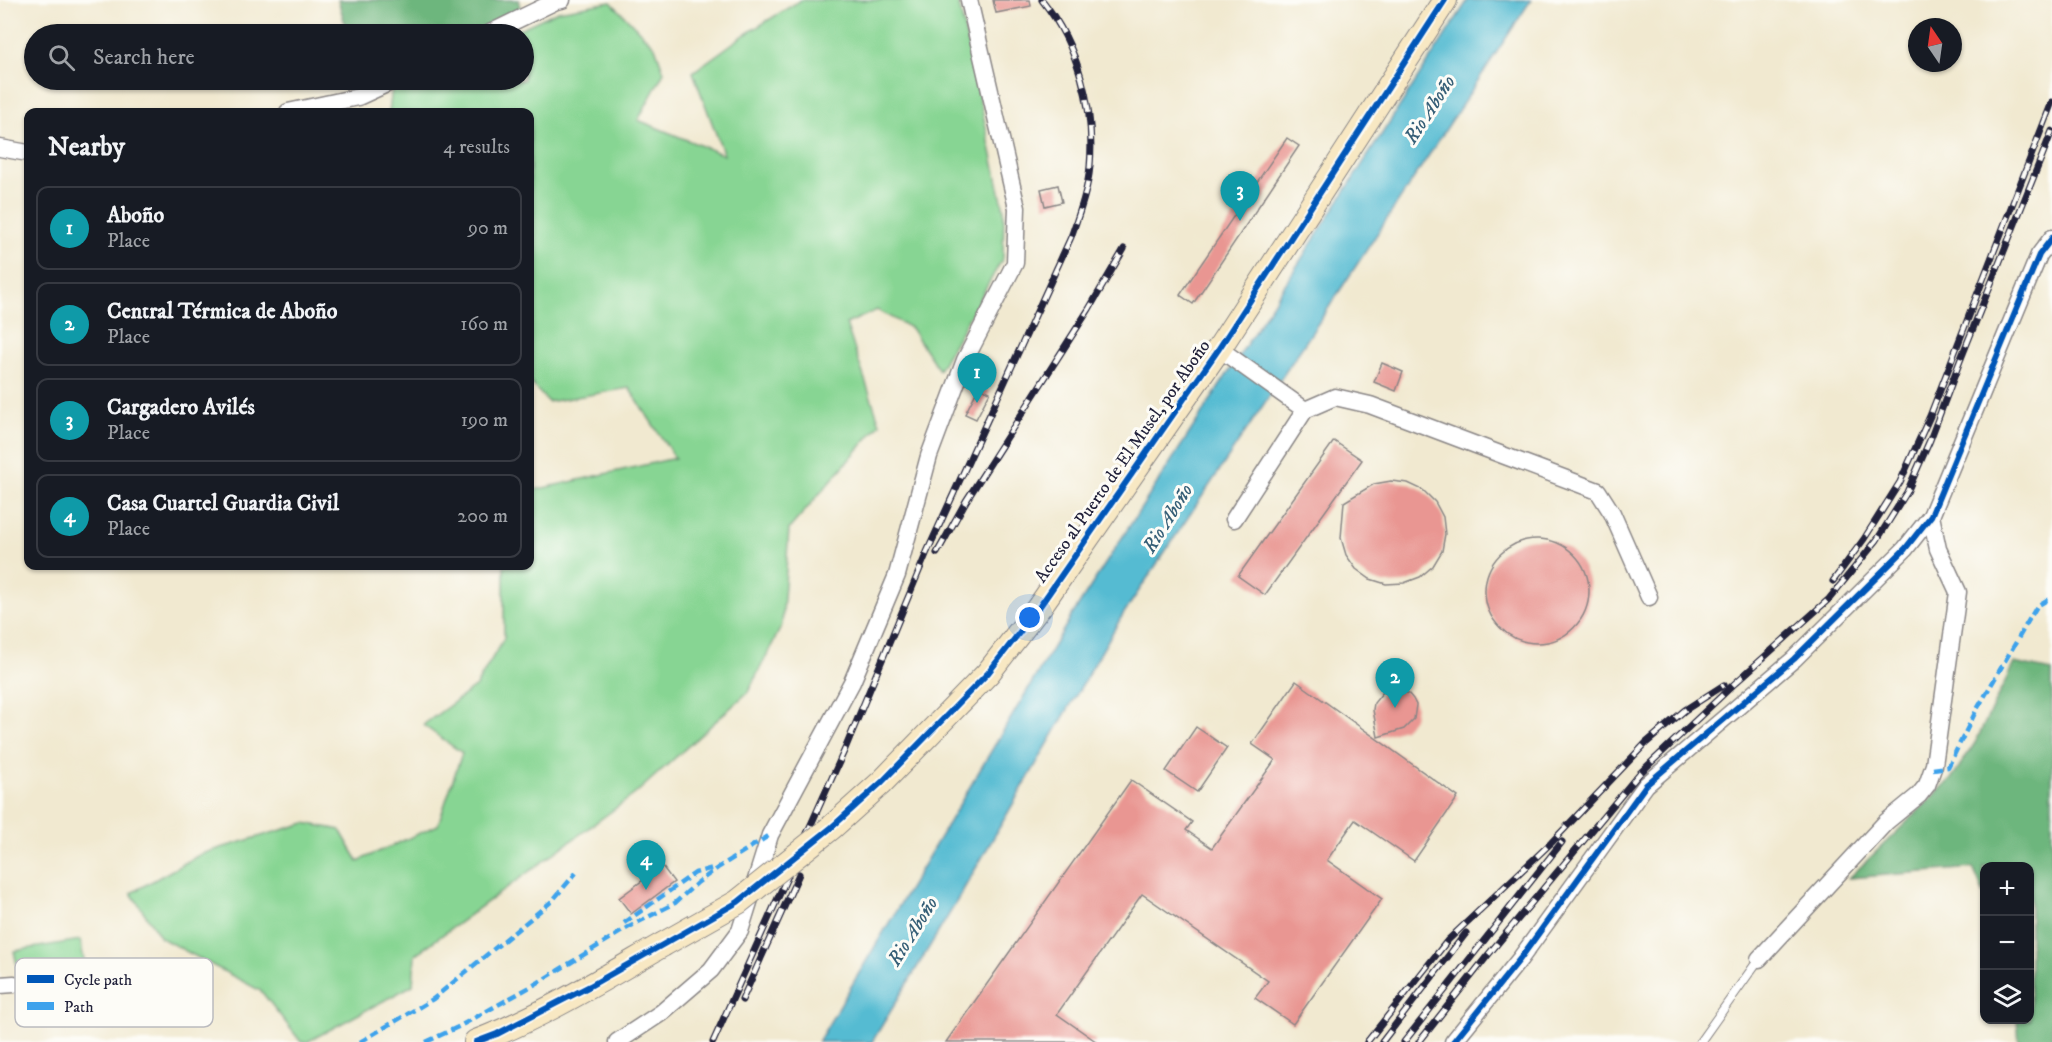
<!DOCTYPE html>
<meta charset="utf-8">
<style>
:root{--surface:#171b24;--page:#20242c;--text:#f1f3f6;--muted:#9ea1a6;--line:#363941;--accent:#d1495b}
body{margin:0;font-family:"IM FELL DW Pica",serif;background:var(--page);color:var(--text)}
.controls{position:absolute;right:18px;bottom:18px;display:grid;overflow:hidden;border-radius:12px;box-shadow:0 2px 4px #0004}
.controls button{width:54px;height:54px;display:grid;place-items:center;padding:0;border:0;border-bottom:2px solid var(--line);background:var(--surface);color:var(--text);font:30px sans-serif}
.compass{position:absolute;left:1908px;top:18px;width:54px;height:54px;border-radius:50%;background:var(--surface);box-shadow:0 2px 4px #0004;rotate:347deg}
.you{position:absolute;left:1030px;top:618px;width:21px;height:21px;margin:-15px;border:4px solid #fff;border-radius:50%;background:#1a73e8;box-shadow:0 0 0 9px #1a73e833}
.badge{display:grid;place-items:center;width:39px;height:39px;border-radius:50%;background:var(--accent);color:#fff;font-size:20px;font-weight:700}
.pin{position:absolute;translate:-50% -50px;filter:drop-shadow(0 2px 3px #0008)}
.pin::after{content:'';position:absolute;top:32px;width:21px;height:18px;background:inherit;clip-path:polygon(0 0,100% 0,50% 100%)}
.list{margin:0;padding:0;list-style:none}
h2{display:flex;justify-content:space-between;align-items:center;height:78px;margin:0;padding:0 24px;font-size:26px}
h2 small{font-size:20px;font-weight:400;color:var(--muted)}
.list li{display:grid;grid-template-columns:39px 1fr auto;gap:18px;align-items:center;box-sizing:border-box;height:84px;margin:0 12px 12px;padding:0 12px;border:2px solid var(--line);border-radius:12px}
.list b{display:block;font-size:22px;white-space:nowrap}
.list p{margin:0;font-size:20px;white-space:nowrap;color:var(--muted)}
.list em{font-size:20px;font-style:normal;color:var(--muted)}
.icon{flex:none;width:33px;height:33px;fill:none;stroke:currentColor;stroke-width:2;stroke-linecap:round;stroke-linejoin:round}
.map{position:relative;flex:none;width:2052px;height:1042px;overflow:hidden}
.search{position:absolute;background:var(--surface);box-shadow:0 2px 4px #0004;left:24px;top:24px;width:510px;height:66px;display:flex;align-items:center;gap:15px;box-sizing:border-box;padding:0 21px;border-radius:33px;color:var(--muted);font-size:22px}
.panel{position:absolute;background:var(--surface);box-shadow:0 2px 4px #0004;left:24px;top:108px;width:510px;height:462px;border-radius:12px}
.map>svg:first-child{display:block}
</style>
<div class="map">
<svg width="2052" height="1042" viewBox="0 0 2052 1042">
<rect width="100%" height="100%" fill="#fdfcf7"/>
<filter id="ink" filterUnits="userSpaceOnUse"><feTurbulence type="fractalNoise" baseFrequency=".0167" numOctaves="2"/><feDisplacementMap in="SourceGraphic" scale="12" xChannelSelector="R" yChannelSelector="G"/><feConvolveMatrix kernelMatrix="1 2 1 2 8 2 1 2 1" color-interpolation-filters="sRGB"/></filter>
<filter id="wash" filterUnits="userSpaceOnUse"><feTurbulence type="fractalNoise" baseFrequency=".008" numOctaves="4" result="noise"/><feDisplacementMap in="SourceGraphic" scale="24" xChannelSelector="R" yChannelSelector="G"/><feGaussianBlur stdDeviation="1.35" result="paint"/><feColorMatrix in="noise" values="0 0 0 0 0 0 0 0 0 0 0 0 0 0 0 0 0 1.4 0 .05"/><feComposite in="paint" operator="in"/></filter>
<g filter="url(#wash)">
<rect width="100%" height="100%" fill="#f1e9d0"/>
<!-- green -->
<g fill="#87d593" stroke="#547c67" stroke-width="1.5">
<polygon points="801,0 958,0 1004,210 1003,258 939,370 911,328 877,310 846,324 880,424 789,529 782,625 748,692 635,794 415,955 413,985 307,1042 301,1042 261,991 161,938 131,893 201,854 305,823 340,830 358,861 438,825 462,753 423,725 476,686 504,638 504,566 530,566 530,491 675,458 629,388 548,402 530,382 530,112 389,112 392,89 413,80 524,80 524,34 509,34 558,11 611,2 655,47 664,72 638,120 724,155 693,72 744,35"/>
<polygon points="80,940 93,1004 28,1016 14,951"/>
</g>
<!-- forest -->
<g fill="#6db67d" stroke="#486c5c" stroke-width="1.5">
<polygon points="338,0 519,0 520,11 472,34 348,34"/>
<polygon points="2014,663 2052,671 2052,1042 2019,1042 2017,1020 2030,1020 2030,866 1984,866 1984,894 1973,868 1849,878 1951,779 1975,743"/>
</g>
<!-- water -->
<polygon fill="#54bbd2" stroke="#3b6e86" stroke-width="1.5" points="1468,0 1531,0 1329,307 1122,616 951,911 872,1042 818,1042 1071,617"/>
<g id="blocks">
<!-- building -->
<g fill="#e99692">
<polygon points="993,0 1030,0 1031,6 996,13"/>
<polygon points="1287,138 1299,146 1193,304 1180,295"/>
<polygon points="1058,185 1062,202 1045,206 1041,189"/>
<polygon points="1382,363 1403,372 1396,391 1374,382"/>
<polygon points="979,387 990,392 976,419 965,414"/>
<polygon points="1334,441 1362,460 1265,595 1238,576"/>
<polygon points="1391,481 1408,483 1423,490 1435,502 1443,517 1445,534 1442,551 1433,566 1420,577 1404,583 1386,584 1370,579 1356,569 1346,555 1341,538 1344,502 1374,484"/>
<circle cx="1537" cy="591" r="52"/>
<polygon points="1296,681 1458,797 1414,861 1355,820 1327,860 1382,899 1293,1024 1255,998 1268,981 1142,894 1057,1014 1097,1042 946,1042 1131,780 1192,822 1186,830 1212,848 1275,760 1252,744"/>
<polygon points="1396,688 1409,694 1413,699 1416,705 1414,719 1404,729 1378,737 1373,710 1374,703 1383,692"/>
<polygon points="1196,727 1227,748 1197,792 1166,771"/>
<polygon points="662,866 674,882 631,914 619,898"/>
</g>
</g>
</g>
<g filter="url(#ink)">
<use href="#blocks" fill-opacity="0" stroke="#8a8686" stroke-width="1.5"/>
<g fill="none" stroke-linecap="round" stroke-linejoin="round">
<defs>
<polyline id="lane" points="1700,1042 1759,959"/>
<g id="street">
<polyline points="488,34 556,1 562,0"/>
<polyline points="288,112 358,97 395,80"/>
<polyline points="0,148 28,153"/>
<polyline points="1218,350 1228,355 1305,410"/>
<polyline points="1234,519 1305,410 1335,397 1370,405 1598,491 1612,513 1649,597"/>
<polyline points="1759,959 1886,822 1919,795 1927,785 1934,765 1958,592 1938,549 1931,516"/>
<polyline points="0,985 14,984"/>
<polyline points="617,1042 661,1013 711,970 740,931 770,835 852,682 897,575 929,456 965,360 1015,263 1017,208 969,0"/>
<polyline points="1453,1042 1520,959 1646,785 1794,659 1905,549 1931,516 2039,255 2052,238"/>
</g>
<g id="secondary">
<polyline points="1040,606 1218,350 1445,0"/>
<path d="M476 1042C541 1017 601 980 662 945"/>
</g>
</defs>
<!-- lane casing -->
<use href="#lane" stroke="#8a8686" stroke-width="10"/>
<!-- street casing -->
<use href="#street" stroke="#8a8686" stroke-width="19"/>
<!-- secondary casing -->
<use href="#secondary" stroke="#8a8686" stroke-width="26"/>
<!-- lane -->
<use href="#lane" stroke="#fff" stroke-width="8"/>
<!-- street -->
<use href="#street" stroke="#fff" stroke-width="16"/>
<!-- secondary -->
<use href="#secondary" stroke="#f8e8c3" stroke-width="24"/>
<defs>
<g id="rail">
<polyline points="937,553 966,501 1089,309 1124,249"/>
<polyline points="1833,581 1864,539 1900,482 1930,416 2052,102"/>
<polyline points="742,1000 799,874"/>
<path d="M713 1042 845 749 927 552 1071 237C1079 214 1088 190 1090 166 1095 108 1078 45 1042 0"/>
<polyline points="1367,1042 1448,940 1551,843 1646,743 1685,710 1724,685"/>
<polyline points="1382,1042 1466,933"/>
<polyline points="1404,1042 1562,842"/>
<polyline points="1419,1042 1488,955 1639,774 1733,685 1829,599 1877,540 1907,492 1930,440 1960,361 2052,131"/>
</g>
</defs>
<!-- rail casing -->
<use href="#rail" stroke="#22223b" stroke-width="7"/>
<!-- rail -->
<use href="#rail" stroke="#fdfcf7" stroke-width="4.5" stroke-dasharray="14" stroke-linecap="butt"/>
<defs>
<polyline id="secondary-bridge" points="662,945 738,902 832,827 882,782 988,673 1040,606"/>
</defs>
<!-- secondary-bridge casing -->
<use href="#secondary-bridge" stroke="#8a8686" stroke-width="26" stroke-linecap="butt"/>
<!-- secondary-bridge -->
<use href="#secondary-bridge" stroke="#f8e8c3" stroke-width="24"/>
<!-- quiet -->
<g stroke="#3ea2ec" stroke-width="4.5" stroke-dasharray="9 4.5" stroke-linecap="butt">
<polyline points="1933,769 1948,767 1976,711 2037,606 2047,600 2052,600"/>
<polyline points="624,923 695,873 713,868"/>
<polyline points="360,1042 433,999 552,901 576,873"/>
<polyline points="426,1042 460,1026 539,982 629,927 675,903 697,883 719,867 770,835"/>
</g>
<defs>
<g id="cycleway">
<polyline points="476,1042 497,1034 590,986 738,902 832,827 882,782 988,673 1040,606 1218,350 1445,0"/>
<polyline points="1453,1042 1520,959 1646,785 1794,659 1905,549 1931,516 2039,255 2052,238"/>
</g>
</defs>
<!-- cycleway casing -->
<use href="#cycleway" stroke="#fdfcf7" stroke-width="10"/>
<!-- cycleway -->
<use href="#cycleway" stroke="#0057b8" stroke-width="6"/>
</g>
</g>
<g text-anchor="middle" stroke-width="6" stroke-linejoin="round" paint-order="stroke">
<!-- street labels -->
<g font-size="18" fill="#22223b" stroke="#fdfcf7">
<text transform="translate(1122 461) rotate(-55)" y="6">Acceso al Puerto de El Musel, por Aboño</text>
</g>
<!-- water labels -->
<g font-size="20" font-style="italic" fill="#365f77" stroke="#fdfcf7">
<text transform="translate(1429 109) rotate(-57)" y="7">Rio Aboño</text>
<text transform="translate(1167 518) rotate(-58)" y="7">Rio Aboño</text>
<text transform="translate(912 931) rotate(-58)" y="7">Rio Aboño</text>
</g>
</g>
<!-- legend -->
<rect x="15" y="958" width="198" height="69" rx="9" fill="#fdfcf7" stroke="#bbbbbf" stroke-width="1.5"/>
<rect x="27" y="975" width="27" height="8" fill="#0057b8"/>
<rect x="27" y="1002" width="27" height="8" fill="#3ea2ec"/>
<g font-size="16" fill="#22223b">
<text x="64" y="985">Cycle path</text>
<text x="64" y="1012">Path</text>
</g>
</svg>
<div class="controls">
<button>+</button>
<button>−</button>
<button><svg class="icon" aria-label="layers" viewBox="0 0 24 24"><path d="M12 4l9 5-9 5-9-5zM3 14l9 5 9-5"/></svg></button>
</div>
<svg class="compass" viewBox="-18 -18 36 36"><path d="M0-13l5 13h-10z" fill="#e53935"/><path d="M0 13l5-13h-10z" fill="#9ea1a6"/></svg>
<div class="you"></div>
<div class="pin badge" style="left:977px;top:403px;background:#0f9aa8">1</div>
<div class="pin badge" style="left:1395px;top:708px;background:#0f9aa8">2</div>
<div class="pin badge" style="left:1240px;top:221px;background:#0f9aa8">3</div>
<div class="pin badge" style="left:646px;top:890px;background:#0f9aa8">4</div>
<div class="search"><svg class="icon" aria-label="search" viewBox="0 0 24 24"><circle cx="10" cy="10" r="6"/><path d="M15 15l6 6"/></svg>Search here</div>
<section class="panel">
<h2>Nearby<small>4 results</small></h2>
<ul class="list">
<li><span class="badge" style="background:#0f9aa8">1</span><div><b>Aboño</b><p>Place</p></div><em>90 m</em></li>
<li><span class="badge" style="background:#0f9aa8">2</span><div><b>Central Térmica de Aboño</b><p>Place</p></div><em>160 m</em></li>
<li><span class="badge" style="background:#0f9aa8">3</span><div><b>Cargadero Avilés</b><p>Place</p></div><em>190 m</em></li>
<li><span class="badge" style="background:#0f9aa8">4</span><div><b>Casa Cuartel Guardia Civil</b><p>Place</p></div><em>200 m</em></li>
</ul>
</section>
</div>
